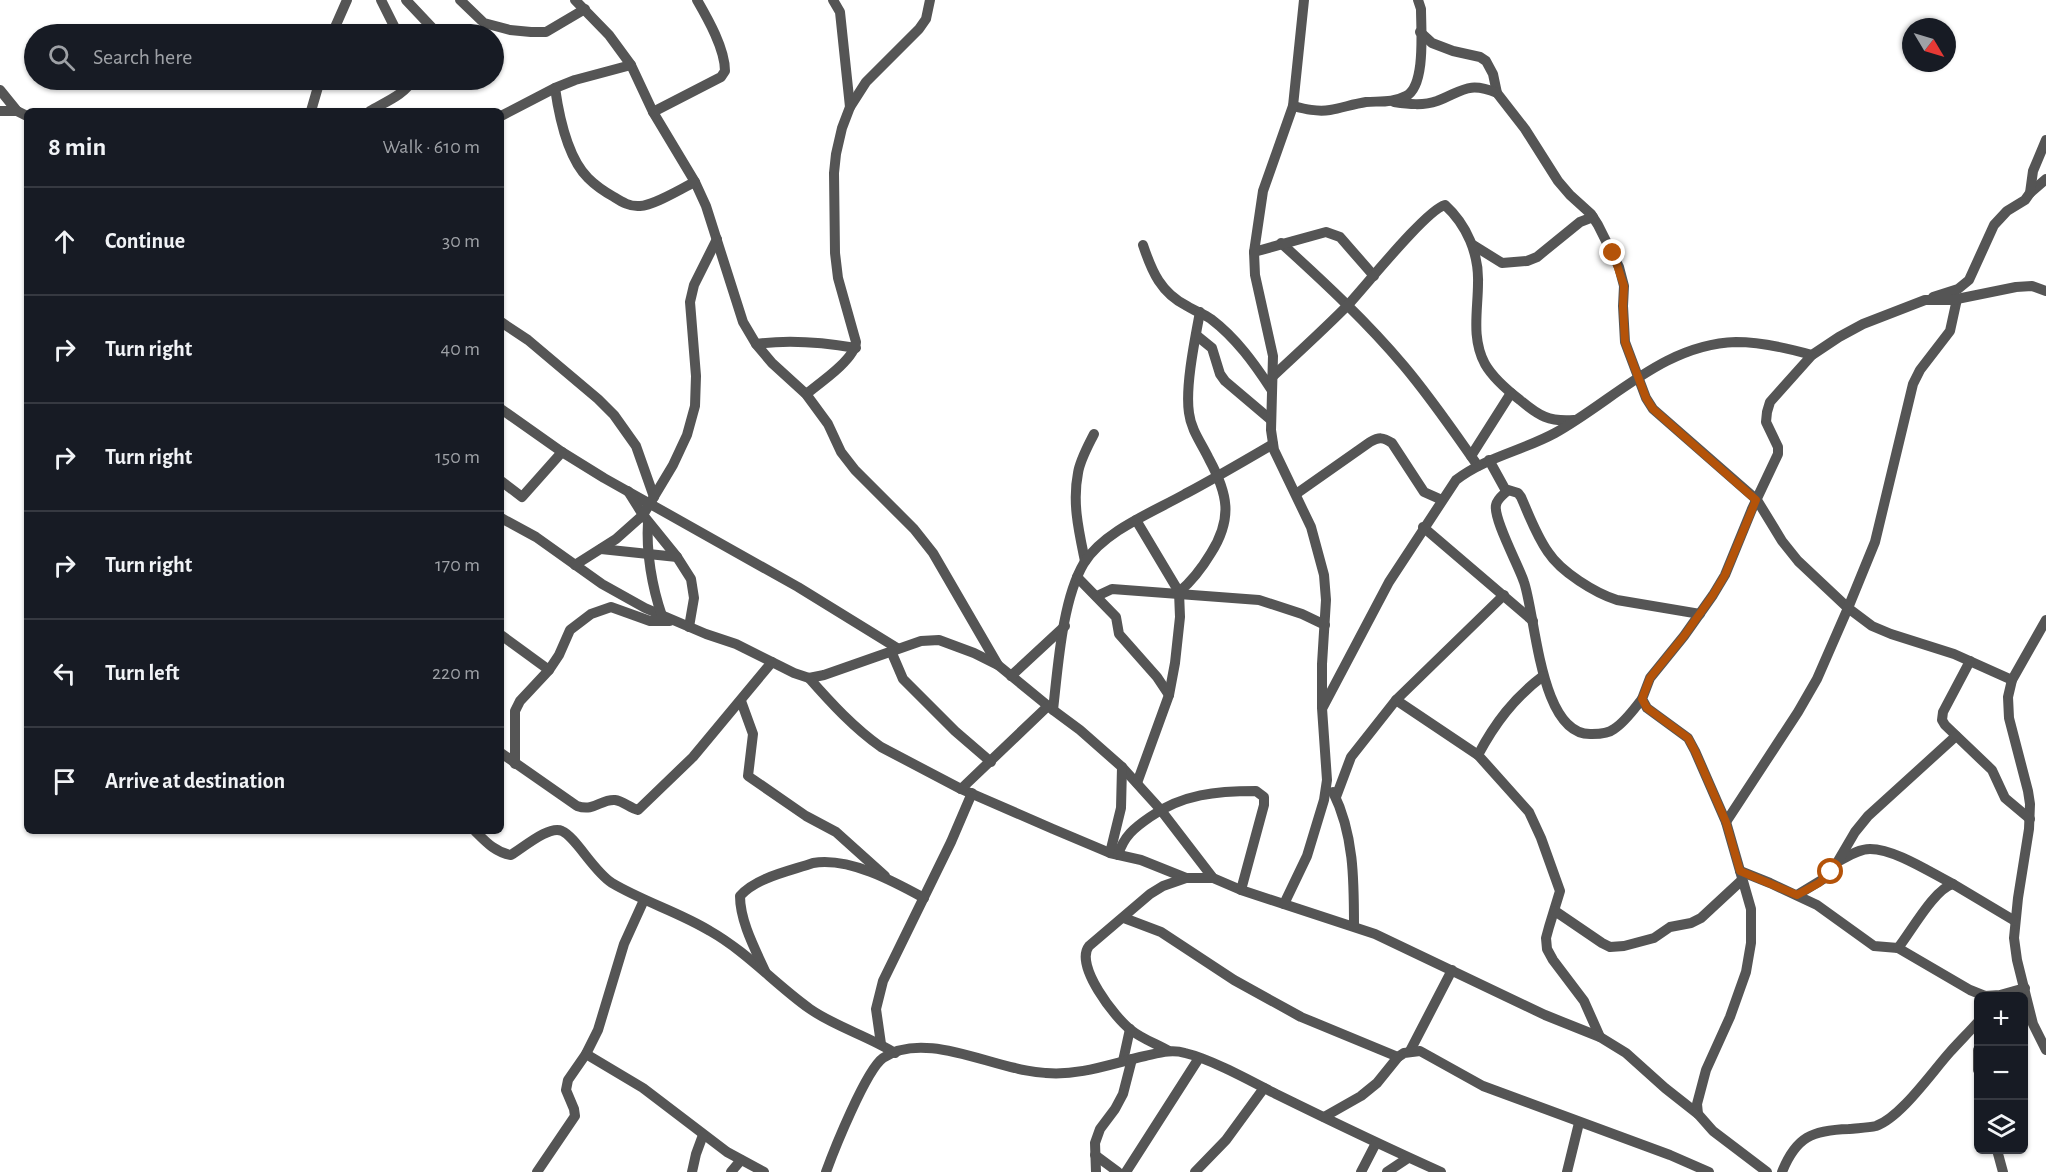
<!DOCTYPE html>
<meta charset="utf-8">
<style>
:root{--surface:#171b24;--page:#242831;--text:#f1f3f6;--muted:#9ea1a6;--line:#363941}
body{margin:0;font-family:"Alegreya Sans",sans-serif;background:var(--page);color:var(--text)}
.controls{position:absolute;right:18px;bottom:18px;display:grid;overflow:hidden;border-radius:9px;box-shadow:0 2px 4px #0004}
.controls button{width:54px;height:54px;display:grid;place-items:center;padding:0;border:0;border-bottom:2px solid var(--line);background:var(--surface);color:var(--text);font:30px sans-serif}
.compass{position:absolute;left:1902px;top:18px;width:54px;height:54px;border-radius:50%;background:var(--surface);box-shadow:0 2px 4px #0004;rotate:128deg}
.stop{position:absolute;width:18px;height:18px;margin:-14px;border:4px solid #b45309;border-radius:50%;background:#fff}
.stop.end{background:#b45309;border-color:#fff;box-shadow:0 2px 6px #0008}
.list{margin:0;padding:0;list-style:none}
h2{display:flex;justify-content:space-between;align-items:center;height:78px;margin:0;padding:0 24px;font-size:26px}
h2 small{font-size:20px;font-weight:400;color:var(--muted)}
.list li{display:grid;grid-template-columns:39px 1fr auto;gap:18px;align-items:center;box-sizing:border-box;height:108px;padding:0 24px;border-top:2px solid var(--line)}
.list b{display:block;font-size:22px;white-space:nowrap}
.list em{font-size:20px;font-style:normal;color:var(--muted)}
.icon{flex:none;width:33px;height:33px;fill:none;stroke:currentColor;stroke-width:2;stroke-linecap:round;stroke-linejoin:round}
.map{position:relative;flex:none;width:2046px;height:1172px;overflow:hidden}
.search{position:absolute;background:var(--surface);box-shadow:0 2px 4px #0004;left:24px;top:24px;width:480px;height:66px;display:flex;align-items:center;gap:15px;box-sizing:border-box;padding:0 21px;border-radius:33px;color:var(--muted);font-size:22px}
.panel{position:absolute;background:var(--surface);box-shadow:0 2px 4px #0004;left:24px;top:108px;width:480px;height:726px;border-radius:9px}
.map>svg:first-child{display:block}
</style>
<div class="map">
<svg width="2046" height="1172" viewBox="0 0 2046 1172">
<rect width="100%" height="100%" fill="#fff"/>
<g fill="none" stroke-linecap="round" stroke-linejoin="round">
<!-- street -->
<g stroke="#555" stroke-width="10">
<polyline points="381,0 398,34"/>
<polyline points="406,0 438,34"/>
<polyline points="460,0 484,23 510,30 531,32 546,32 585,9"/>
<polyline points="575,0 609,35 631,65 653,112 695,182 706,206 743,322 756,344 772,363 806,394 828,424 841,452 855,470 914,529 933,553 998,665"/>
<polyline points="833,0 840,12 850,107"/>
<polyline points="1420,32 1432,43 1453,51 1480,57 1486,61 1493,74 1497,93 1525,129 1558,181 1570,195 1591,214 1598,225 1619,267 1624,286 1623,306 1625,342 1646,398 1653,409 1757,500 1782,541 1798,561 1848,608 1872,626 1891,634 1954,654 2012,680"/>
<polyline points="332,34 347,0"/>
<path d="M555 88C559 116 568 158 588 178 596 186 605 192 614 197 622 202 630 207 640 206 655 205 680 189 695 182"/>
<polyline points="0,90 17,111"/>
<path d="M1394 102C1408 104 1423 106 1437 101 1463 91 1468 81 1497 93"/>
<path d="M1293 106C1305 109 1317 112 1330 110 1342 108 1353 104 1366 102 1379 101 1393 103 1406 96 1426 86 1421 30 1421 9L1418 0"/>
<polyline points="0,111 17,111 27,116"/>
<polyline points="311,111 320,80"/>
<path d="M370 111C383 103 406 94 412 80"/>
<path d="M653 112 721 77 725 71C725 49 708 19 697 0"/>
<polyline points="501,116 555,88 575,80 631,65"/>
<polyline points="2030,193 2046,179"/>
<path d="M1281 243C1324 282 1367 322 1404 366 1431 398 1454 432 1478 466"/>
<path d="M1143 245C1152 272 1161 293 1187 306 1195 311 1204 314 1211 319 1236 338 1254 363 1271 389"/>
<polyline points="1473,245 1502,263 1527,261 1537,257 1580,222 1593,217"/>
<polyline points="1254,252 1326,232 1340,237 1374,276"/>
<polyline points="1933,297 1958,289 1969,280 1994,225 2007,211 2025,200 2030,193 2033,171 2046,140"/>
<polyline points="501,322 528,340 598,399 614,415 636,446 654,497"/>
<polyline points="1196,335 1212,348 1220,374 1225,381 1271,420"/>
<path d="M756 344C790 339 822 342 856 348"/>
<path d="M1272 377C1297 354 1322 331 1346 307 1364 288 1426 210 1445 205 1467 225 1479 254 1478 283 1478 310 1471 338 1485 364 1493 378 1507 390 1520 400 1539 416 1549 422 1574 420"/>
<path d="M806 394C820 383 855 359 856 342L838 278 835 253 834 173 836 154 842 128 850 107 866 82 919 29 926 19 930 0"/>
<polyline points="501,409 562,452 604,478 798,587 897,648"/>
<polyline points="1471,456 1511,393"/>
<path d="M1489 460 1505 489 1518 493 1521 497C1529 515 1536 535 1548 552 1561 572 1595 593 1617 600L1700 614"/>
<polyline points="501,481 522,497 562,452"/>
<polyline points="628,491 643,515 677,557 691,579 694,598 689,627"/>
<path d="M1507 491C1503 495 1497 499 1496 505 1493 519 1519 566 1524 582 1536 617 1540 737 1592 734 1599 734 1609 733 1614 729 1625 722 1634 709 1642 699"/>
<path d="M1296 494 1370 442C1379 437 1383 437 1392 443L1424 492 1442 500"/>
<polyline points="501,518 536,537 602,584 645,608 706,634 736,644 794,673 809,678 824,675 921,641 939,640 974,653 998,665 1053,710 1080,730 1122,767 1160,809 1213,878 1241,890 1375,934 1545,1015 1600,1037 1626,1053 1665,1088 1698,1114"/>
<polyline points="1136,520 1179,592 1180,617 1175,663 1169,695 1137,783"/>
<path d="M648 522C646 552 652 587 662 616"/>
<polyline points="1423,527 1533,621"/>
<polyline points="601,549 677,557"/>
<path d="M1085 561C1079 532 1072 503 1078 473 1080 460 1088 446 1094 434"/>
<polyline points="575,565 616,539 643,515 673,465 687,435 695,406 696,376 690,302 694,285 717,239"/>
<polyline points="1077,577 1116,617 1119,634 1157,677 1169,695"/>
<path d="M1179 592C1192 581 1202 568 1211 553 1233 518 1228 494 1209 459 1202 444 1191 430 1189 413 1185 387 1195 339 1200 312"/>
<polyline points="1097,596 1112,589 1259,600 1302,614 1325,625"/>
<polyline points="2046,620 2012,680 2008,697 2009,718 2028,791 2030,804 2029,829 2018,898 2014,938 2017,960 2033,1024 2046,1050"/>
<polyline points="501,635 549,670"/>
<polyline points="891,651 903,679 955,731 991,762"/>
<polyline points="1970,661 1943,712 1942,720 1945,725 1992,770 2005,798 2030,819"/>
<polyline points="1011,676 1065,626"/>
<path d="M809 678C831 703 854 728 881 747L961 789 1053 829 1110 853 1141 860 1186 878"/>
<polyline points="1396,700 1478,755 1529,812 1541,838 1560,891 1549,927 1546,938 1547,949 1553,960 1584,1001 1600,1037"/>
<polyline points="741,701 753,734 748,776 806,816 836,832 885,876"/>
<path d="M1323 707 1389 582 1456 480C1486 457 1522 451 1555 433 1613 401 1664 344 1736 342 1762 342 1787 348 1812 355"/>
<path d="M1053 710C1058 667 1062 600 1084 563 1104 531 1153 512 1185 494 1215 478 1244 461 1273 444"/>
<path d="M501 753 577 806C595 812 600 799 615 800 623 801 630 808 638 810L693 757 772 662"/>
<path d="M1478 755C1495 723 1514 698 1543 676"/>
<polyline points="515,764 515,711 520,701 549,670 559,655 570,630 591,614 611,607 650,621 670,621"/>
<polyline points="961,789 1048,706"/>
<path d="M1333 792C1354 834 1354 880 1354 926"/>
<polyline points="1336,797 1351,757 1396,700 1504,595"/>
<polyline points="1726,822 1798,712 1817,679 1848,608 1875,542 1913,384 1920,370 1950,331 1957,299"/>
<path d="M475 831C486 842 495 852 511 855 523 848 549 825 562 831 576 837 593 871 612 883 644 902 679 912 710 931 747 952 776 985 810 1009 836 1027 868 1036 895 1053"/>
<polyline points="1110,853 1121,808 1122,767"/>
<path d="M1118 855C1124 836 1134 828 1150 817 1182 794 1217 791 1256 791L1264 797V805L1241 890"/>
<path d="M1839 861C1848 856 1859 849 1870 849 1895 849 1931 873 1953 884"/>
<polyline points="1740,871 1770,883 1817,905 1874,946 1898,948 1970,990 1985,996 2000,995 2025,988"/>
<polyline points="1797,895 1825,878 1838,861 1855,832 1868,816 1956,736"/>
<polyline points="1284,904 1307,856 1324,800 1327,780 1322,708 1322,664 1326,600 1324,575 1311,527 1274,450 1271,430 1273,356 1255,275 1254,252 1263,191 1293,106 1304,0"/>
<polyline points="1555,911 1602,943 1610,947 1624,946 1654,938 1670,927 1691,923 1701,918 1742,880"/>
<polyline points="1124,918 1161,932 1234,980 1301,1017 1398,1057"/>
<path d="M1898 948C1911 932 1934 889 1953 884L2015 921"/>
<path d="M765 971C755 949 740 921 740 896 757 877 790 871 813 863 849 857 893 881 924 898"/>
<polyline points="881,1044 876,1009 883,981 951,842 972,793"/>
<polyline points="1978,1050 1978,1070"/>
<path d="M1169 1051C1157 1044 1142 1039 1131 1030 1115 1018 1074 965 1089 946L1150 894 1163 886 1186 878H1213"/>
<polyline points="1410,1051 1452,970"/>
<polyline points="586,1054 643,1088 727,1152 764,1172"/>
<polyline points="1123,1061 1130,1029"/>
<polyline points="1324,1117 1361,1096 1377,1083 1398,1057 1404,1053 1420,1051 1483,1086 1670,1155 1709,1172"/>
<polyline points="1997,1150 2003,1172"/>
<polyline points="1095,1155 1118,1172"/>
<polyline points="537,1172 575,1116 574,1109 566,1090 568,1080 586,1054 598,1030 624,944 644,900"/>
<polyline points="692,1172 696,1154 703,1135"/>
<polyline points="731,1172 741,1160"/>
<path d="M826 1172C834 1150 866 1070 883 1058 919 1033 977 1060 1015 1068 1025 1071 1036 1072 1046 1073 1080 1076 1113 1063 1145 1056 1159 1053 1171 1049 1185 1053 1211 1059 1251 1081 1276 1094 1331 1121 1385 1147 1441 1172"/>
<polyline points="1096,1172 1095,1143 1100,1129 1115,1109 1123,1094 1132,1059"/>
<polyline points="1126,1172 1199,1058"/>
<polyline points="1195,1172 1226,1140 1264,1088"/>
<polyline points="1361,1172 1376,1143"/>
<polyline points="1387,1172 1408,1158"/>
<polyline points="1567,1172 1579,1123"/>
<polyline points="1767,1172 1713,1131 1698,1114 1697,1104 1706,1070 1730,1017 1746,972 1751,943 1751,909 1726,822 1695,751 1688,738 1647,708 1642,699 1650,678 1684,636 1713,595 1725,575 1752,509 1778,454 1778,447 1766,422 1767,412 1770,402 1812,355 1839,337 1863,324 1925,300 1952,300 2016,287 2032,286 2046,291"/>
<path d="M1782 1172C1796 1137 1812 1130 1849 1129 1857 1128 1868 1128 1876 1126 1901 1117 1932 1072 1950 1052 1959 1042 1969 1032 1978 1022"/>
</g>
</g>
<g fill="none" stroke-linecap="round" stroke-linejoin="round">
<!-- route -->
<polyline stroke="#b45309" stroke-width="8" points="1613,253 1624,286 1623,306 1625,342 1646,398 1653,409 1756,500 1725,575 1713,595 1684,636 1650,678 1642,699 1647,708 1688,738 1695,751 1726,822 1740,871 1797,895 1819,883 1831,872"/>
</g>
</svg>
<div class="controls">
<button>+</button>
<button>−</button>
<button><svg class="icon" aria-label="layers" viewBox="0 0 24 24"><path d="M12 4l9 5-9 5-9-5zM3 14l9 5 9-5"/></svg></button>
</div>
<svg class="compass" viewBox="-18 -18 36 36"><path d="M0-13l5 13h-10z" fill="#e53935"/><path d="M0 13l5-13h-10z" fill="#9ea1a6"/></svg>
<div class="stop" style="left:1831px;top:872px"></div>
<div class="stop end" style="left:1613px;top:253px"></div>
<div class="search"><svg class="icon" aria-label="search" viewBox="0 0 24 24"><circle cx="10" cy="10" r="6"/><path d="M15 15l6 6"/></svg>Search here</div>
<section class="panel">
<h2>8 min<small>Walk · 610 m</small></h2>
<ul class="list">
<li><svg class="icon" aria-label="ahead" viewBox="0 0 24 24"><path d="M12 20V5M6 11l6-6 6 6"/></svg><div><b>Continue</b></div><em>30 m</em></li>
<li><svg class="icon" aria-label="right" viewBox="0 0 24 24"><path d="M7 20v-9h11M14 6l5 5-5 5"/></svg><div><b>Turn right</b></div><em>40 m</em></li>
<li><svg class="icon" aria-label="right" viewBox="0 0 24 24"><path d="M7 20v-9h11M14 6l5 5-5 5"/></svg><div><b>Turn right</b></div><em>150 m</em></li>
<li><svg class="icon" aria-label="right" viewBox="0 0 24 24"><path d="M7 20v-9h11M14 6l5 5-5 5"/></svg><div><b>Turn right</b></div><em>170 m</em></li>
<li><svg class="icon" aria-label="left" viewBox="0 0 24 24"><path d="M17 20v-9H6M10 6l-5 5 5 5"/></svg><div><b>Turn left</b></div><em>220 m</em></li>
<li><svg class="icon" aria-label="arrive" viewBox="0 0 24 24"><path d="M6 21V4h12l-3 4 3 4H6"/></svg><div><b>Arrive at destination</b></div></li>
</ul>
</section>
</div>
